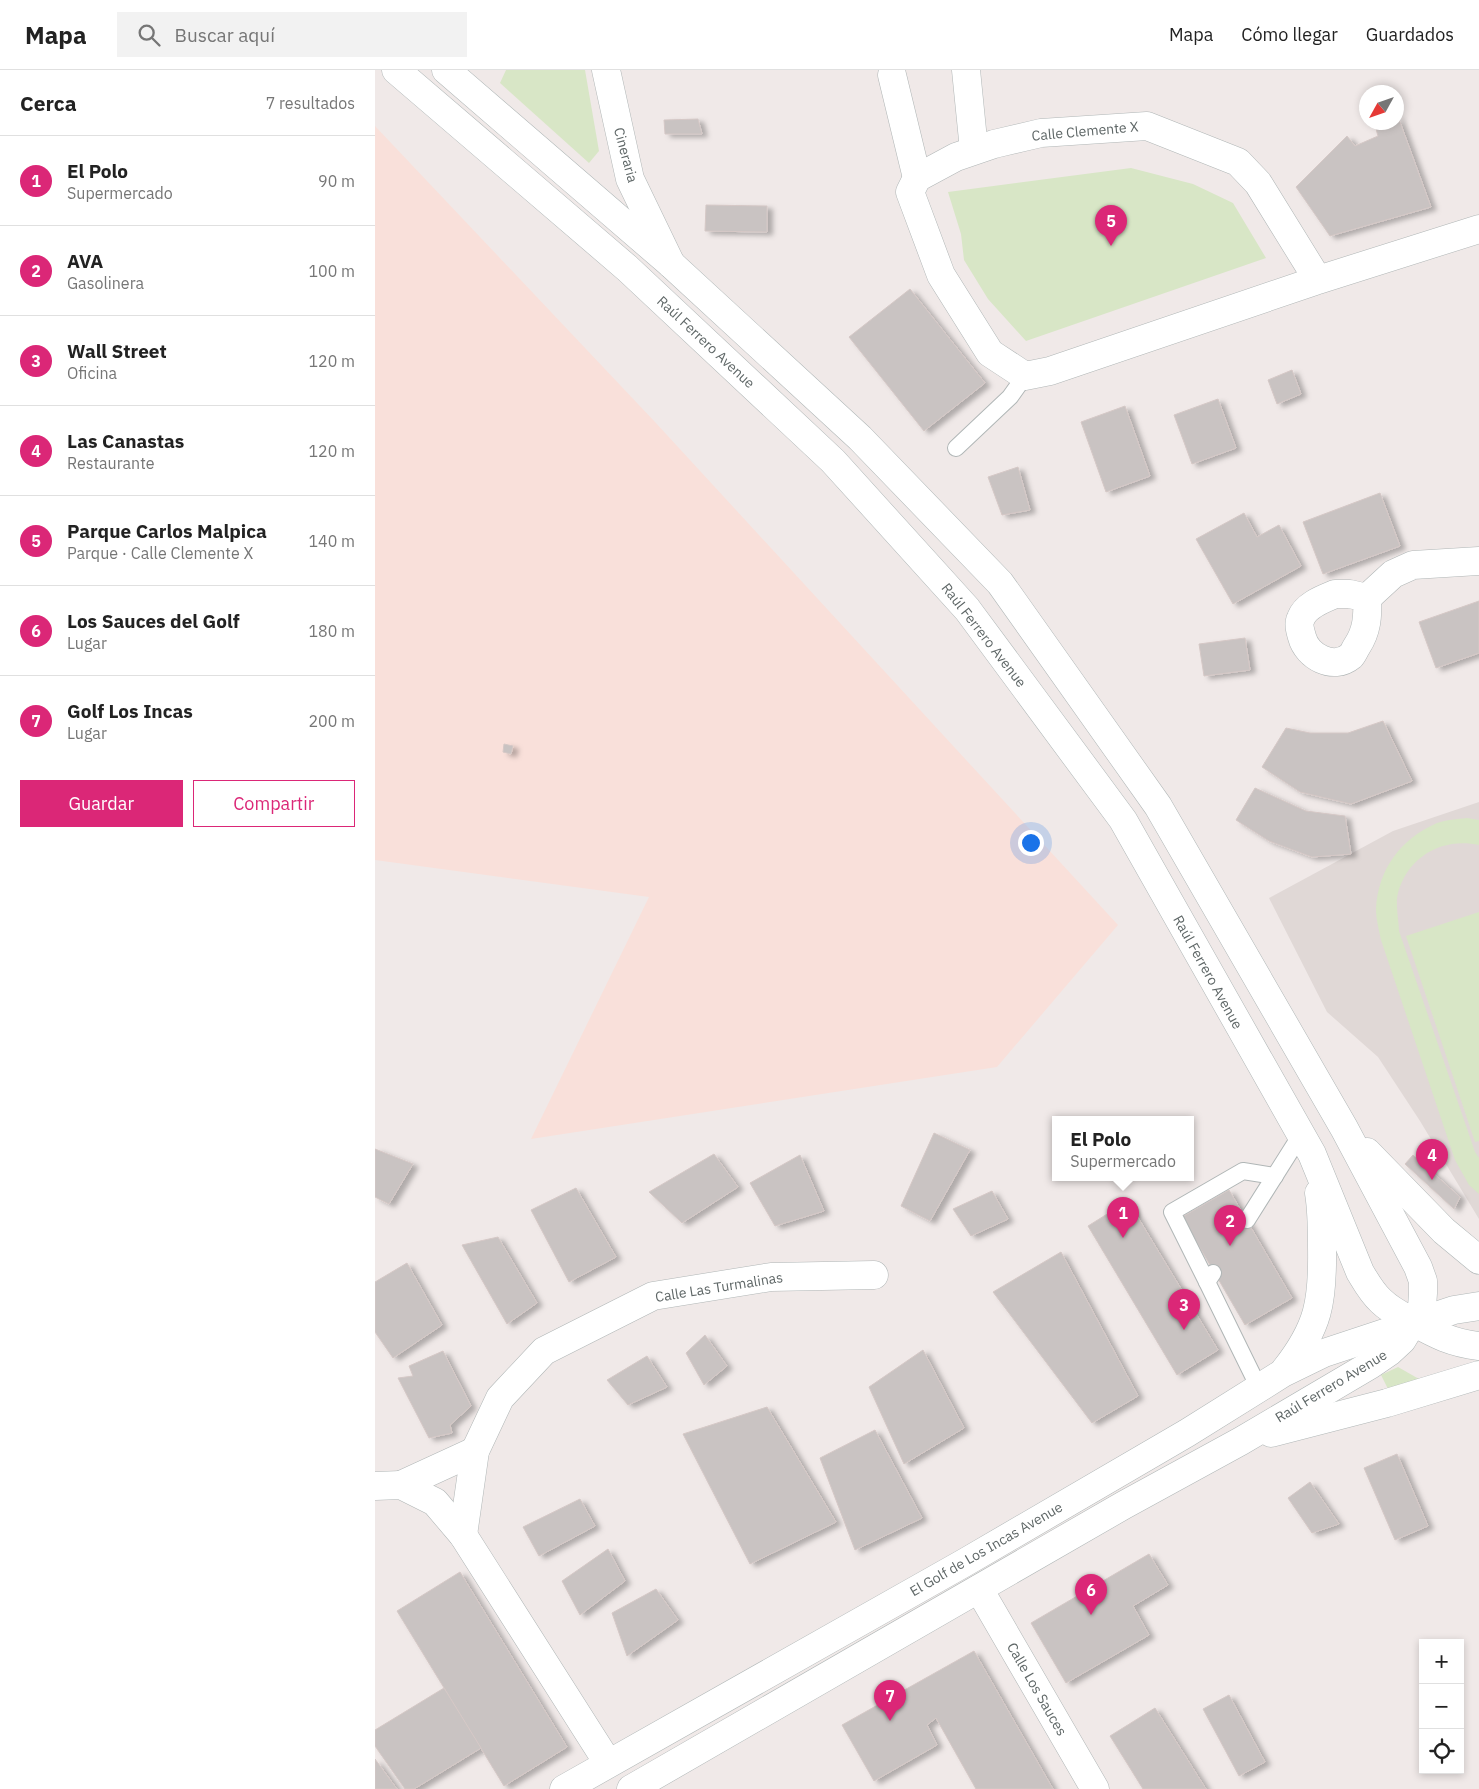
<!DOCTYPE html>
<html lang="es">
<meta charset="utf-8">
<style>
:root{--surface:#fff;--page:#f2f2f2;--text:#222;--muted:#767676;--line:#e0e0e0;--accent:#db2777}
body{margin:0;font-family:"IBM Plex Sans",sans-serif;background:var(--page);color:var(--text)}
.controls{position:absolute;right:15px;bottom:15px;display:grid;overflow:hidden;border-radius:0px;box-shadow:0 2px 8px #0003}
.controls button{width:45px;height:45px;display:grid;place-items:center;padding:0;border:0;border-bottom:1px solid var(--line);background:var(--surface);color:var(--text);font:25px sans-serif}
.compass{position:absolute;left:984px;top:15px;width:45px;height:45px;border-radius:50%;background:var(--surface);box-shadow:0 2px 8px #0003;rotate:230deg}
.you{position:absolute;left:655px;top:772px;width:18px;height:18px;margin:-12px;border:4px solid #fff;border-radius:50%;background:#1a73e8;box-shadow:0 0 0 8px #1a73e833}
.badge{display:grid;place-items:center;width:32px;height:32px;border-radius:50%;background:var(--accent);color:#fff;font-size:16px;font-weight:700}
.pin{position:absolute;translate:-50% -41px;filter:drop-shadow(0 1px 2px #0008)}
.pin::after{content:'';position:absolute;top:26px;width:18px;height:15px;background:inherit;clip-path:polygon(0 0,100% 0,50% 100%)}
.popup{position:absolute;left:677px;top:1046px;width:142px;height:65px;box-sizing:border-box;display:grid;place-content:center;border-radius:0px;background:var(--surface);filter:drop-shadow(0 1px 4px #0005);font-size:16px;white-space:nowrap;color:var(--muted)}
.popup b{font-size:19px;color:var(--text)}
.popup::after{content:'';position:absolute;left:50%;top:100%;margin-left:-10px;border:10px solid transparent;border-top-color:var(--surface)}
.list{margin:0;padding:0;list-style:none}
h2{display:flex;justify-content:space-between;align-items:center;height:65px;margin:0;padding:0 20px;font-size:21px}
h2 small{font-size:16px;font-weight:400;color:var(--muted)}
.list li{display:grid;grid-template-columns:32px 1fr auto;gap:15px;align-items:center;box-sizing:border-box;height:90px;padding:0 20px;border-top:1px solid var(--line)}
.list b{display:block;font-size:19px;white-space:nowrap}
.list p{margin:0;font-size:16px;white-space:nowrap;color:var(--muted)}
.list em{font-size:16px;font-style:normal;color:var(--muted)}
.actions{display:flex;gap:10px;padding:15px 20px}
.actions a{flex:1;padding:11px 0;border:1px solid var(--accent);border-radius:0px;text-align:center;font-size:18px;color:var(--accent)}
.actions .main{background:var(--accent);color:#fff}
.icon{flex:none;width:28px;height:28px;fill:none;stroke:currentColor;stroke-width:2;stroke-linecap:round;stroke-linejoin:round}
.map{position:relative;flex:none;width:1104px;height:1719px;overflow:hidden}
header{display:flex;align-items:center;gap:30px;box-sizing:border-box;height:70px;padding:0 25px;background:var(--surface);border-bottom:1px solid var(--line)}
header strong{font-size:24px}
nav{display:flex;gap:28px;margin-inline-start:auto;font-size:18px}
.search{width:350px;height:45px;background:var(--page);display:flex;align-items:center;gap:12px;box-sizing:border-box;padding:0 18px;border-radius:0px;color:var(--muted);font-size:19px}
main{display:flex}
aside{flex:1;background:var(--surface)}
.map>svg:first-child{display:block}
</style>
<header>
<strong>Mapa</strong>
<div class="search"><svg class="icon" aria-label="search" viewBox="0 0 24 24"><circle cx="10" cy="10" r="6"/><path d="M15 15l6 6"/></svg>Buscar aquí</div>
<nav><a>Mapa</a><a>Cómo llegar</a><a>Guardados</a></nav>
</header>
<main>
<aside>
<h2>Cerca<small>7 resultados</small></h2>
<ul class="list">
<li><span class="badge">1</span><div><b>El Polo</b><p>Supermercado</p></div><em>90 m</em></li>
<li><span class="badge">2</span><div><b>AVA</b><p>Gasolinera</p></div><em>100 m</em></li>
<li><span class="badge">3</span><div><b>Wall Street</b><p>Oficina</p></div><em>120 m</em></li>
<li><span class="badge">4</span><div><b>Las Canastas</b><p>Restaurante</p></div><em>120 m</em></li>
<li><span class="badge">5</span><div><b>Parque Carlos Malpica</b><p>Parque · Calle Clemente X</p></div><em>140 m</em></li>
<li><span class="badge">6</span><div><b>Los Sauces del Golf</b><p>Lugar</p></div><em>180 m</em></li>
<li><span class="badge">7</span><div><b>Golf Los Incas</b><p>Lugar</p></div><em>200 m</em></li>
</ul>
<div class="actions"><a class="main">Guardar</a><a>Compartir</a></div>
</aside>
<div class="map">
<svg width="1104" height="1719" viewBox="0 0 1104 1719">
<defs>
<filter id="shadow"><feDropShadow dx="5.5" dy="3" stdDeviation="2.5" flood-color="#0004"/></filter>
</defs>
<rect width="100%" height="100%" fill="#f0e9e8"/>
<!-- education -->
<polygon fill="#e0d8d6" points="1104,732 1104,1149 1045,1051 1003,987 952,942 894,828 1018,761"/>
<!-- green -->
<g fill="#d8e6c6">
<polygon points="131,0 210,0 224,81 214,93 125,13"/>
<polygon points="756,98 818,114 858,133 891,188 651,271 613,229 589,190 586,164 573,122"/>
<path d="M1092 748 1104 750V775C1068 767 1033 786 1023 823 1020 834 1024 850 1024 861L1100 1082 1104 1088V1124L1094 1115 1080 1090 1006 870C1004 860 1001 849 1001 839 1003 800 1025 769 1062 753 1071 750 1083 749 1092 748Z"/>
<polygon points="1104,842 1104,1071 1100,1072 1031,866"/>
<polygon points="1023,1297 1051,1313 1015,1323 1006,1305"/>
</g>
<!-- sand -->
<polygon fill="#f9e0da" points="0,56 280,352 743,855 622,997 156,1069 274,827 0,790"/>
<!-- building -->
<g fill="#c9c3c2" stroke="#d5c8c6" filter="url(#shadow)">
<polygon points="1022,44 1056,137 955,166 921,117 972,66 980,76 1003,66 999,52 1022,52"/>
<polygon points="323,49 327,64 290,64 289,50"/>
<polygon points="331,135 392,136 392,162 330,161"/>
<polygon points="535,219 610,313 549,361 474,267"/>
<polygon points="917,300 926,324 902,334 893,310"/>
<polygon points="843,329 861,378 817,394 799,345"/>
<polygon points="750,336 775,406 731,422 706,352"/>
<polygon points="643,397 655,440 627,445 613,407"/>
<polygon points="1005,423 1025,476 948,504 928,452"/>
<polygon points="869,443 882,467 904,455 926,496 858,534 821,469"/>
<polygon points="1104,531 1104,583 1061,598 1044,552"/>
<polygon points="870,568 875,600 829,606 824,574"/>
<polygon points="1008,651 1037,711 976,734 925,722 887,697 911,658 935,663 973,663"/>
<polygon points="129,674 138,676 136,684 128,682"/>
<polygon points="880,718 931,741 970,746 976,784 937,787 894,771 861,750"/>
<polygon points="559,1063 595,1080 555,1151 526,1136"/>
<polygon points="0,1079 38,1094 14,1134 0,1127"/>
<polygon points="339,1084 363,1117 307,1153 274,1122"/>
<polygon points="425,1085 449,1141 400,1156 375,1113"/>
<polygon points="1038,1085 1085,1127 1079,1139 1030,1094"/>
<polygon points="201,1118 241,1187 194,1212 156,1140"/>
<polygon points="854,1120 917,1228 870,1255 807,1147"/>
<polygon points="617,1121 633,1149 596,1166 578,1139"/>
<polygon points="753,1131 843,1280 802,1305 713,1156"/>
<polygon points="123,1167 162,1233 132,1254 87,1175"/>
<polygon points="686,1182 763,1326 717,1353 618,1222"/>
<polygon points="32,1193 67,1255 18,1288 0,1262 0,1212"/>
<polygon points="330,1265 352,1296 329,1315 311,1283"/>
<polygon points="548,1280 589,1358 529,1394 494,1317"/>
<polygon points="68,1281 96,1336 75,1355 77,1363 54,1368 23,1308 38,1306 34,1296"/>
<polygon points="272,1286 292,1317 253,1335 232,1310"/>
<polygon points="392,1337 461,1452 375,1494 308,1364"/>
<polygon points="500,1360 547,1448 480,1480 445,1388"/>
<polygon points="1022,1384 1053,1456 1020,1470 989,1398"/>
<polygon points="935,1412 964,1454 937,1463 913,1428"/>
<polygon points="205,1429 220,1456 164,1486 148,1457"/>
<polygon points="233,1479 250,1511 205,1545 187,1511"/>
<polygon points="774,1484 793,1515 758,1536 774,1565 691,1613 656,1553"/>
<polygon points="85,1502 192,1677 129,1716 22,1541"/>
<polygon points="281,1519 303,1550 252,1586 237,1543"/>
<polygon points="599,1581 678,1719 601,1719 561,1648 552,1655 562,1675 499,1711 467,1655"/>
<polygon points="69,1618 106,1678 39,1719 30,1719 0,1676 0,1660"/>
<polygon points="854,1625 890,1692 864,1706 828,1639"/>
<polygon points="780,1638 831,1719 768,1719 735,1666"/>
<polygon points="0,1689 22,1719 0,1719"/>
</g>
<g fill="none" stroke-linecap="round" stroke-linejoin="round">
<defs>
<g id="lane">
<polyline points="581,378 635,327 650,306"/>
<polyline points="872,1150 925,1066"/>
<polyline points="838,1203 832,1212 884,1318"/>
<polyline points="832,1212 797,1142 868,1101 900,1106"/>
</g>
<g id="street">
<polyline points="231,0 255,109 296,194"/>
<polyline points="591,0 599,80"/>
<polyline points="517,5 542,108"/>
<polyline points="943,210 883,113 863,92 772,56 666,63 619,74 581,87 542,108 535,122 566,205 615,283 650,306 675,301 943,210 1104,159"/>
<path d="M960 524H975L992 528C993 546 992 561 982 576 980 579 978 584 976 586 958 601 932 586 927 567 925 560 923 554 926 548 931 535 948 529 960 524Z"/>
<polyline points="992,528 1018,504 1038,495 1104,491"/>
<polyline points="26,1415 100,1381"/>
<polyline points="0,1416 26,1415 60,1432 88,1465 233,1693"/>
<polyline points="88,1465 100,1381 125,1328 169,1281 278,1226 396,1207 499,1205"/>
<polyline points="604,1519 720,1719"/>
</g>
<g id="secondary">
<path d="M21 0 252 198 458 391 592 539 748 750 937 1084 985 1202C991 1212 997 1223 1006 1231 1015 1240 1027 1246 1038 1252 1062 1265 1077 1273 1104 1276"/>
<polyline points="71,0 296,194 485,368 625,513 783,736 969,1058 1043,1197 1048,1211 1048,1223 1047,1237 1027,1270 1014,1282 995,1295 866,1371 749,1435 256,1719"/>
<polyline points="992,1082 1069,1161 1104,1190"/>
<path d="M910 1300C944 1257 948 1231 947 1177 947 1159 947 1141 944 1123"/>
<polyline points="896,1363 1012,1333 1104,1305"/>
<polyline points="189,1719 589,1493 812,1363 908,1303 949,1283 1079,1240 1104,1236"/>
</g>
</defs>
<!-- lane casing -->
<use href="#lane" stroke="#b0b6b6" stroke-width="18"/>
<!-- street casing -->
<use href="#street" stroke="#b0b6b6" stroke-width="29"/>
<!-- secondary casing -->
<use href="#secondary" stroke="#b0b7b7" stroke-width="29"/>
<!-- lane -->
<use href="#lane" stroke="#fff" stroke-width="16"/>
<!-- street -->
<use href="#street" stroke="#fff" stroke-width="28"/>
<!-- secondary -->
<use href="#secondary" stroke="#fff" stroke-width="28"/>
</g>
<g text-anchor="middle" stroke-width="4.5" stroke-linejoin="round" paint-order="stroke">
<!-- street labels -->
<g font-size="14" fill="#5f6767" stroke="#fff">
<text transform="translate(710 61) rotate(-5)" y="5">Calle Clemente X</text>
<text transform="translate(251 85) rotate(75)" y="5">Cineraria</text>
<text transform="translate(331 272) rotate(43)" y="5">Raúl Ferrero Avenue</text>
<text transform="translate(609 565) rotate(52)" y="5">Raúl Ferrero Avenue</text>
<text transform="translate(833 902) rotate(61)" y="5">Raúl Ferrero Avenue</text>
<text transform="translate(344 1217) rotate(-9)" y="5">Calle Las Turmalinas</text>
<text transform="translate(956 1316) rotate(-31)" y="5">Raúl Ferrero Avenue</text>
<text transform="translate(611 1479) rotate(-30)" y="5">El Golf de Los Incas Avenue</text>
<text transform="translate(662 1619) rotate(60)" y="5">Calle Los Sauces</text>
</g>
</g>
</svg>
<div class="controls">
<button>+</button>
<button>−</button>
<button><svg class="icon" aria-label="locate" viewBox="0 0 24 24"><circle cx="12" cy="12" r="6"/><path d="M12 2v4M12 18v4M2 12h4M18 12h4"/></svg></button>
</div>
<svg class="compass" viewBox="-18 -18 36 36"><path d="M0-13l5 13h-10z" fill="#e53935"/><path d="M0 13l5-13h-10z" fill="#767676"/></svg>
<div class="you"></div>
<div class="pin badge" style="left:748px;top:1168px">1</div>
<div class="popup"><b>El Polo</b>Supermercado</div>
<div class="pin badge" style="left:855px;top:1176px">2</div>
<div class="pin badge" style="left:809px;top:1260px">3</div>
<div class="pin badge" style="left:1057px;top:1110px">4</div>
<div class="pin badge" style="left:736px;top:176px">5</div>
<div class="pin badge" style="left:716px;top:1545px">6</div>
<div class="pin badge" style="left:515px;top:1651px">7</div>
</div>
</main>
